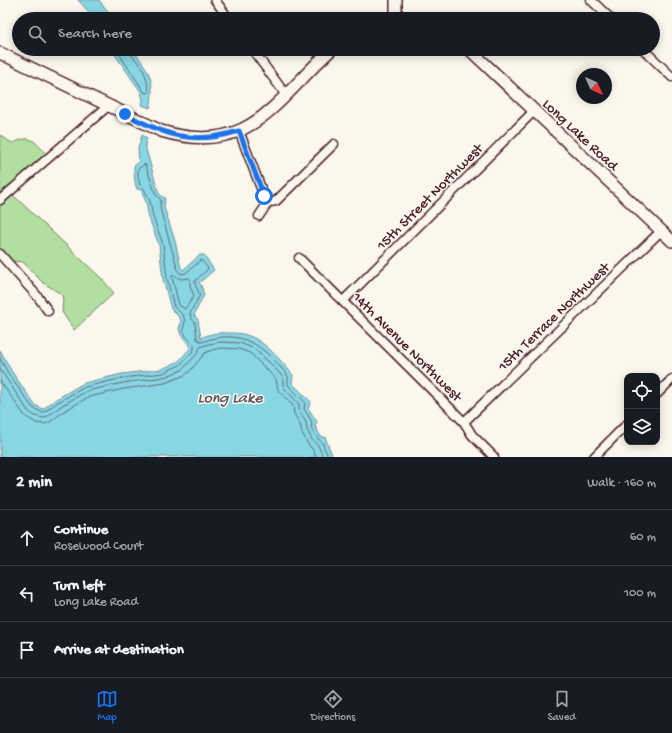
<!DOCTYPE html>
<meta charset="utf-8">
<style>
:root{--surface:#171b24;--page:#242831;--text:#f1f3f6;--muted:#9ea1a6;--line:#363941;--accent:#1a73e8}
body{margin:0;font-family:"Gochi Hand",sans-serif;background:var(--page);color:var(--text)}
.controls{position:absolute;right:12px;bottom:12px;display:grid;overflow:hidden;border-radius:8px;box-shadow:0 2px 10px #0003}
.controls button{width:36px;height:36px;display:grid;place-items:center;padding:0;border:0;border-bottom:1px solid var(--line);background:var(--surface);color:var(--text);font:20px sans-serif}
.compass{position:absolute;left:576px;top:68px;width:36px;height:36px;border-radius:50%;background:var(--surface);box-shadow:0 2px 10px #0003;rotate:135deg}
.stop{position:absolute;width:12px;height:12px;margin:-9px;border:3px solid #1a73e8;border-radius:50%;background:#fff}
.stop.end{background:#1a73e8;border-color:#fff;box-shadow:0 1px 4px #0008}
.list{margin:0;padding:0;list-style:none}
h2{display:flex;justify-content:space-between;align-items:center;height:52px;margin:0;padding:0 16px;font-size:17px}
h2 small{font-size:13px;font-weight:400;color:var(--muted)}
.list li{display:grid;grid-template-columns:26px 1fr auto;gap:12px;align-items:center;box-sizing:border-box;height:56px;padding:0 16px;border-top:1px solid var(--line)}
.list b{display:block;font-size:15px;white-space:nowrap}
.list p{margin:0;font-size:13px;white-space:nowrap;color:var(--muted)}
.list em{font-size:13px;font-style:normal;color:var(--muted)}
.icon{flex:none;width:22px;height:22px;fill:none;stroke:currentColor;stroke-width:2;stroke-linecap:round;stroke-linejoin:round}
.map{position:relative;flex:none;width:672px;height:457px;overflow:hidden}
.search{position:absolute;background:var(--surface);box-shadow:0 2px 10px #0003;left:12px;right:12px;top:12px;height:44px;display:flex;align-items:center;gap:10px;box-sizing:border-box;padding:0 14px;border-radius:22px;color:var(--muted);font-size:15px}
.sheet{height:220px;background:var(--surface)}
nav{display:flex;justify-content:space-around;align-items:center;box-sizing:border-box;height:56px;border-top:1px solid var(--line);background:var(--surface);font-size:11px;color:var(--muted)}
nav a{display:grid;justify-items:center;gap:2px}
nav .on{color:var(--accent)}
.map>svg:first-child{display:block}
</style>
<div class="map">
<svg width="672" height="457" viewBox="0 0 672 457">
<rect width="100%" height="100%" fill="#fbf7ec"/>
<filter id="ink" filterUnits="userSpaceOnUse"><feTurbulence type="fractalNoise" baseFrequency=".025" numOctaves="2"/><feDisplacementMap in="SourceGraphic" scale="8" xChannelSelector="R" yChannelSelector="G"/><feConvolveMatrix kernelMatrix="1 2 1 2 8 2 1 2 1" color-interpolation-filters="sRGB"/></filter>
<g filter="url(#ink)">
<!-- green -->
<g fill="#b0df9f" stroke="#7d7f65">
<path d="M0 135 12 143C17 142 20 139 25 139 33 137 41 148 46 154L0 194Z"/>
<polygon points="13,195 101,278 114,293 74,330 62,312 63,299 61,294 42,282 23,262 13,261 0,248 0,206"/>
</g>
<!-- water -->
<g fill="#87d6e4" stroke="#6f8d9a">
<polygon points="78,0 99,0 114,19 91,19 88,11"/>
<path d="M111 49H132C149 70 156 81 150 108L142 105 143 100 141 92Z"/>
<path d="M142 135 147 138 145 145 147 153 159 194 165 198 164 207 175 241 181 268 183 270 200 255H204L214 270 199 283 201 285 204 295 194 315 198 320 201 338C208 334 219 332 228 333 235 333 242 333 249 336 265 341 282 362 293 375L292 383 311 402 308 408 317 422 315 426 321 437H325L332 455 330 457H0V350L12 372 35 405 43 409 56 399 84 383 122 374 162 369 179 361 191 347 181 335 179 329 181 322 180 318 171 309 163 279 159 245 149 218 146 202 141 190 137 189C134 181 134 174 134 166L139 162 138 149Z"/>
</g>
<g fill="none" stroke-linecap="round" stroke-linejoin="round">
<!-- shore -->
<g stroke="#626875" stroke-width="1">
<path d="M116 49 145 93H147L149 91C147 82 146 74 141 66 137 60 130 56 129 49"/>
<polygon points="173,275 181,279 189,278 190,279 190,286 194,296 185,309 179,305 172,277"/>
<path d="M0 358 9 375 32 407 43 413 58 402 85 387 123 378 163 373 180 365 194 350V345L186 336 183 330 185 321 183 315 174 307 167 278 163 244 153 217 150 201 144 189 140 185 138 177V169L145 164 156 195 161 200 160 208 178 271 181 274 186 273 201 260 208 268 207 270 195 281V284L200 295 190 313 191 318 195 322 197 339 202 342C241 327 264 346 288 376V385L305 402 304 409 312 422 311 428 318 439 322 442 328 457"/>
<polyline points="0,369 28,411 35,416 44,418 48,416 61,406 87,391 123,383 164,377 182,370 197,354 200,347 209,344 222,342 240,343 253,348 269,362 283,377 283,383 284,388 299,404 299,411 306,422 307,430 313,441 318,445 323,457"/>
<polyline points="0,381 25,416 36,423 45,424 50,422 64,411 89,397 124,389 165,383 185,375 190,371 205,353 212,350 222,348 239,349 250,353 276,379 278,390 293,406 294,414 300,424 302,433 308,444 313,450 316,457"/>
</g>
<defs>
<g id="street">
<polyline points="215,0 229,19"/>
<polyline points="591,0 611,19"/>
<polyline points="252,49 286,95"/>
<polyline points="643,49 672,77"/>
<path d="M239 131 264 196C267 201 270 203 276 201L334 144"/>
<polyline points="0,200 108,106"/>
<polyline points="259,216 269,201"/>
<polyline points="0,254 38,297 48,311"/>
<polyline points="299,258 464,422 472,435 494,457"/>
<polyline points="343,301 534,111"/>
<polyline points="657,394 672,379"/>
<polyline points="464,422 661,231"/>
<polyline points="594,457 627,424"/>
</g>
<g id="secondary">
<polyline points="396,19 396,0"/>
<polyline points="469,49 672,241"/>
<path d="M0 53 161 131C251 158 275 100 332 49"/>
</g>
</defs>
<!-- street casing -->
<use href="#street" stroke="#4a1f2b" stroke-width="11"/>
<!-- secondary casing -->
<use href="#secondary" stroke="#4a1f2b" stroke-width="14"/>
<!-- street -->
<use href="#street" stroke="#fbf7ec" stroke-width="8"/>
<!-- secondary -->
<use href="#secondary" stroke="#fbf7ec" stroke-width="11"/>
</g>
</g>
<g fill="none" stroke-linecap="round" stroke-linejoin="round" filter="url(#ink)">
<!-- route -->
<path stroke="#1a73e8" stroke-width="5" d="M125 114C168 135 190 146 239 131L264 196"/>
</g>
<g text-anchor="middle" stroke-width="3" stroke-linejoin="round" paint-order="stroke">
<!-- street labels -->
<g font-size="15" fill="#4a1f2b" stroke="#fbf7ec">
<text transform="translate(581 134) rotate(43)" y="5">Long Lake Road</text>
<text transform="translate(429 196) rotate(-45)" y="5">15th Street Northwest</text>
<text transform="translate(553 316) rotate(-44)" y="5">15th Terrace Northwest</text>
<text transform="translate(408 346) rotate(45)" y="5">14th Avenue Northwest</text>
</g>
<!-- water labels -->
<g font-size="16" font-style="italic" fill="#5c5662" stroke="#fbf7ec">
<text x="230" y="402">Long Lake</text>
</g>
</g>
</svg>
<div class="controls">
<button><svg class="icon" aria-label="locate" viewBox="0 0 24 24"><circle cx="12" cy="12" r="6"/><path d="M12 2v4M12 18v4M2 12h4M18 12h4"/></svg></button>
<button><svg class="icon" aria-label="layers" viewBox="0 0 24 24"><path d="M12 4l9 5-9 5-9-5zM3 14l9 5 9-5"/></svg></button>
</div>
<svg class="compass" viewBox="-18 -18 36 36"><path d="M0-13l5 13h-10z" fill="#e53935"/><path d="M0 13l5-13h-10z" fill="#9ea1a6"/></svg>
<div class="stop" style="left:264px;top:196px"></div>
<div class="stop end" style="left:125px;top:114px"></div>
<div class="search"><svg class="icon" aria-label="search" viewBox="0 0 24 24"><circle cx="10" cy="10" r="6"/><path d="M15 15l6 6"/></svg>Search here</div>
</div>
<section class="sheet">
<h2>2 min<small>Walk · 160 m</small></h2>
<ul class="list">
<li><svg class="icon" aria-label="ahead" viewBox="0 0 24 24"><path d="M12 20V5M6 11l6-6 6 6"/></svg><div><b>Continue</b><p>Rosewood Court</p></div><em>60 m</em></li>
<li><svg class="icon" aria-label="left" viewBox="0 0 24 24"><path d="M17 20v-9H6M10 6l-5 5 5 5"/></svg><div><b>Turn left</b><p>Long Lake Road</p></div><em>100 m</em></li>
<li><svg class="icon" aria-label="arrive" viewBox="0 0 24 24"><path d="M6 21V4h12l-3 4 3 4H6"/></svg><div><b>Arrive at destination</b></div></li>
</ul>
</section>
<nav>
<a class="on"><svg class="icon" aria-label="map" viewBox="0 0 24 24"><path d="M3 6l6-2 6 2 6-2v14l-6 2-6-2-6 2zM9 4v14M15 6v14"/></svg>Map</a>
<a><svg class="icon" aria-label="directions" viewBox="0 0 24 24"><path d="M12 3l9 9-9 9-9-9zM9 14v-3h6M13 9l2 2-2 2"/></svg>Directions</a>
<a><svg class="icon" aria-label="saved" viewBox="0 0 24 24"><path d="M7 4h10v16l-5-4-5 4z"/></svg>Saved</a>
</nav>
